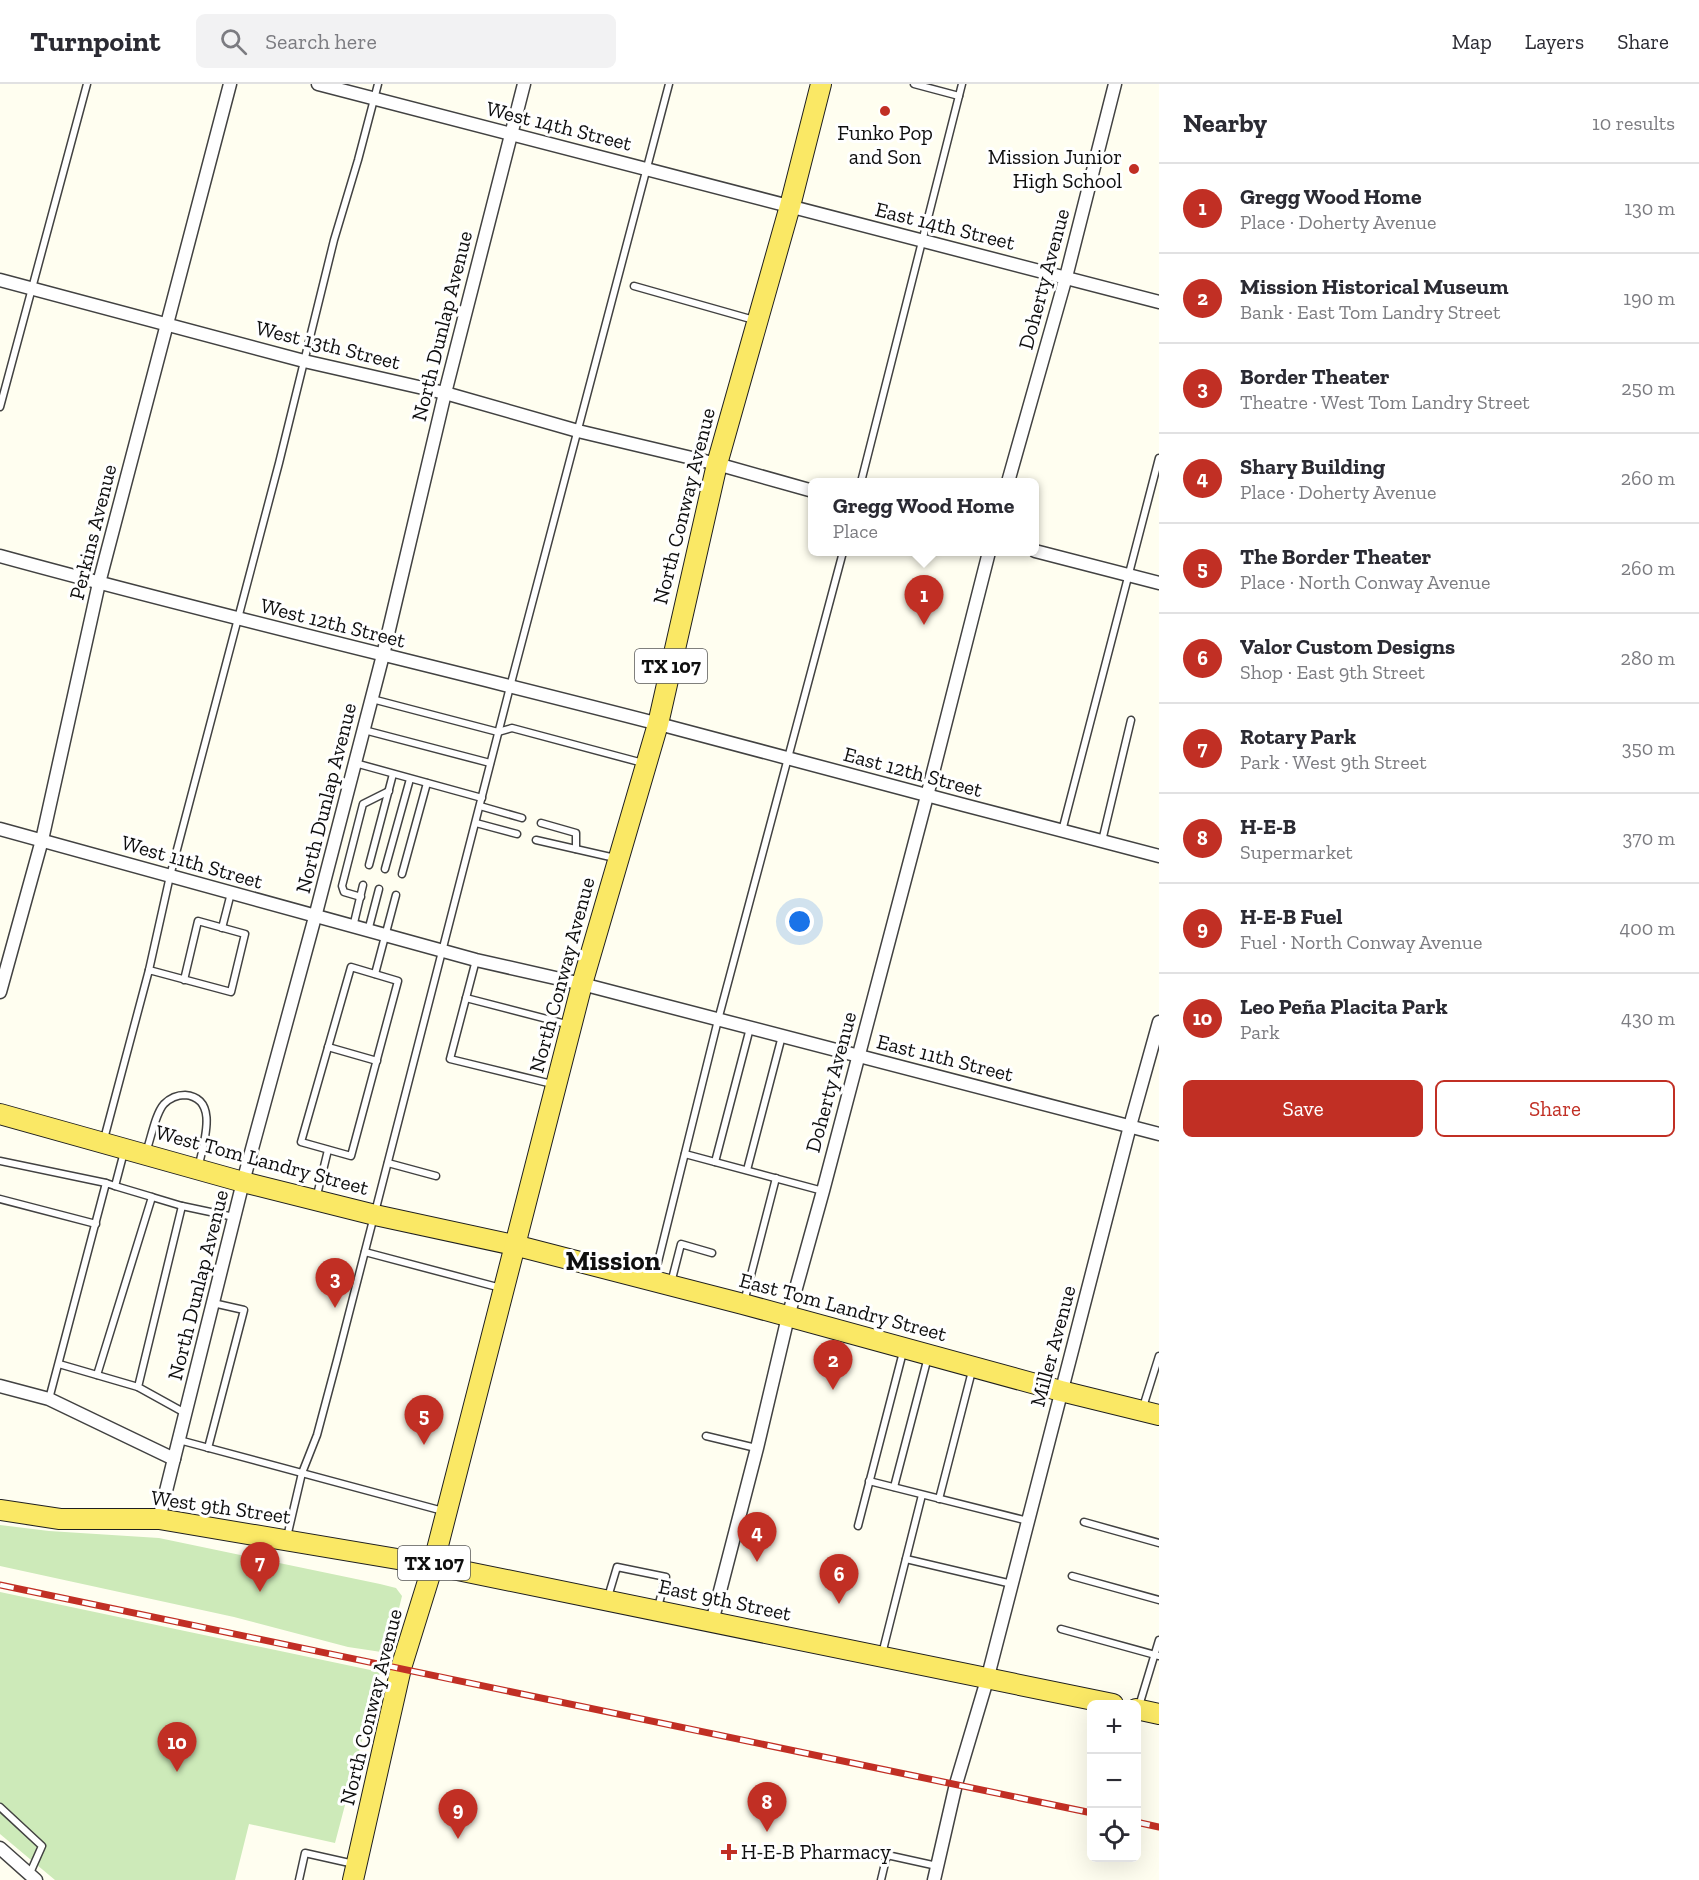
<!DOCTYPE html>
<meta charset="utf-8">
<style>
:root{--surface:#fff;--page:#f2f2f3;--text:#2b2b33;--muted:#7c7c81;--line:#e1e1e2;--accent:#c12f24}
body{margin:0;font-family:"Zilla Slab",serif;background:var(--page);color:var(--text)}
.controls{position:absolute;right:18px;bottom:18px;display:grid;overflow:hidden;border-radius:9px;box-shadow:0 6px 24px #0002}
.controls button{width:54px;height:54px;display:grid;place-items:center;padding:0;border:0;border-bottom:2px solid var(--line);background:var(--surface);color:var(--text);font:30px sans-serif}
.you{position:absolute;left:800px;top:838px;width:21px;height:21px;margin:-15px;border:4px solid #fff;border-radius:50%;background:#1a73e8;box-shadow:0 0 0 9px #1a73e833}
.badge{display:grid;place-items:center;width:39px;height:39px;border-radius:50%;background:var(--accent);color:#fff;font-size:20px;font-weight:700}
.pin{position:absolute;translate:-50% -50px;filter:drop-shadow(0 2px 3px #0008)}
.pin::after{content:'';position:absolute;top:32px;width:21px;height:18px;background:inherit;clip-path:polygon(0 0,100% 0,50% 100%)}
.popup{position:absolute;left:808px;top:394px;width:231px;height:78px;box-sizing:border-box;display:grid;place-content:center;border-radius:9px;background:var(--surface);filter:drop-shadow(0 2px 4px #0005);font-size:20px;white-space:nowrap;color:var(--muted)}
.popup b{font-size:22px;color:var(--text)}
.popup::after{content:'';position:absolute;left:50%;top:100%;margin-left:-12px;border:12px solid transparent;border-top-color:var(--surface)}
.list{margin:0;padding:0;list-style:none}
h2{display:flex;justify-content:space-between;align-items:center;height:78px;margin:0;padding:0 24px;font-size:26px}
h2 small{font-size:20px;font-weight:400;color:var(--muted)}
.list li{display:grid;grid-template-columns:39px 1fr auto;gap:18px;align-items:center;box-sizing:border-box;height:90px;padding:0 24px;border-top:2px solid var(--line)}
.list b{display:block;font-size:22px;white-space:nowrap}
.list p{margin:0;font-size:20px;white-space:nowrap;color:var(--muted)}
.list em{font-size:20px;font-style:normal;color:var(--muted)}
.actions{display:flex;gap:12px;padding:18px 24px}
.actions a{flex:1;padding:14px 0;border:2px solid var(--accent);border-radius:9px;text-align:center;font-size:21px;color:var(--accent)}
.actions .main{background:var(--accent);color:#fff}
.icon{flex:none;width:33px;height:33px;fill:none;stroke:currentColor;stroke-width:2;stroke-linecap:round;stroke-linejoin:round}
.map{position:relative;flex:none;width:1159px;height:1796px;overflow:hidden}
header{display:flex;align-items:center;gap:36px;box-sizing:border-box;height:84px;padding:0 30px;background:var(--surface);border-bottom:2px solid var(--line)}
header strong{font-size:28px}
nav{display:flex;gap:33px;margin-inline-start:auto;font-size:21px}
.search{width:420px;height:54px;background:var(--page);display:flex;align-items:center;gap:15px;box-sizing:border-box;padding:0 21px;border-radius:9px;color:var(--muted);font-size:22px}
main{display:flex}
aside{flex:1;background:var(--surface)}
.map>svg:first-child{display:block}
</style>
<header>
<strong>Turnpoint</strong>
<div class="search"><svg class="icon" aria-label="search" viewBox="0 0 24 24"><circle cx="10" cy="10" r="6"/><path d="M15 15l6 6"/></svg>Search here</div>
<nav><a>Map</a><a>Layers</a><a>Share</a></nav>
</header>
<main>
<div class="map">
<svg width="1159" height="1796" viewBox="0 0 1159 1796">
<rect width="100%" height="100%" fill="#fffef0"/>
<!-- green -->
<g fill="#cdeab9">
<polygon points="0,1441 49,1447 159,1454 380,1500 396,1504 402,1512 388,1569 348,1563 234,1533 0,1482"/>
<polygon points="0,1508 380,1588 335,1759 249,1740 235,1796 55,1796 0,1750"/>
</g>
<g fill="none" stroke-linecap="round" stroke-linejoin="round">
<defs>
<g id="lane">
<polyline points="914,0 959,12"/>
<polyline points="634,202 754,236"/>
<polyline points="0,323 87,0"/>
<polyline points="861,398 962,0"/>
<polyline points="372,615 498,648 512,644 643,679"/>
<polyline points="364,646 490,679"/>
<polyline points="355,679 482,714"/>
<polyline points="480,722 522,734"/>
<polyline points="476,739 517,750"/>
<polyline points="541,739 576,749 576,765"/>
<polyline points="1062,747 1159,374"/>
<polyline points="536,756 615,774"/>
<polyline points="1102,757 1131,636"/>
<polyline points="369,781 393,690"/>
<polyline points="385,785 410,695"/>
<polyline points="402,790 427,699"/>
<polyline points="361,813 344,808 342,802 363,720 389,707"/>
<polyline points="353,843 363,801"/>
<polyline points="222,844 231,809"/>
<polyline points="368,847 379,805"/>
<polyline points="476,876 450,975 552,1000"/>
<polygon points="351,883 398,897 351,1072 301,1058"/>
<polyline points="149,886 170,792 279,379 334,156 358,76 378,0"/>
<polyline points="375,890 396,811"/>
<polyline points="466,914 570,941"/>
<polyline points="328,963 377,977"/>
<polyline points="104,1055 149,886 231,908 245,850 198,837 184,896"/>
<path d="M146 1068C151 1055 155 1030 164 1020 169 1015 177 1011 185 1011 220 1014 203 1060 199 1081"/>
<polyline points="685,1070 823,1107"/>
<polyline points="0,1077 106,1099"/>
<polyline points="715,1078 750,944"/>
<polyline points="388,1079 436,1092"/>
<polyline points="747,1086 782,952"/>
<polyline points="152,1113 182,1122"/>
<polyline points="0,1115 96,1140"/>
<polyline points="316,1115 328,1066"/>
<polyline points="365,1168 501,1204"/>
<polyline points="654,1194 718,936 843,468"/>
<polyline points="671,1199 681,1160 712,1169"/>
<polyline points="744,1218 776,1094"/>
<polyline points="59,1280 138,1303"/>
<polyline points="97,1291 152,1113 115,1102"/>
<polyline points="49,1315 106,1099 115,1102 124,1068"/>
<polyline points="1143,1323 1159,1272"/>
<polyline points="185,1329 138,1303 182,1122 234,1133"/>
<polyline points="706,1352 756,1364"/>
<polyline points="179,1356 443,1427"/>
<polyline points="208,1364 244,1226 213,1219"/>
<polyline points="869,1397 1028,1437"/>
<polyline points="894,1403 928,1273"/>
<polyline points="939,1415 972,1287"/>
<polyline points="1084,1438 1159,1459"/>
<polyline points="858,1442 903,1268"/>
<polyline points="287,1453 302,1389 317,1351 337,1276 510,603 669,0"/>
<polyline points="906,1475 1012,1500"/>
<polyline points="1072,1492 1159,1516"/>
<polyline points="608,1513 617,1483 666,1493 658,1523"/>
<polyline points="1061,1545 1159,1572"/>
<polyline points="882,1570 922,1411"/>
<polyline points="1139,1622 1159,1556"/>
<polyline points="0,1723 42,1762 30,1789"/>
<polyline points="299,1796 305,1769 354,1780"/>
<polyline points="881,1796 887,1771 937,1782"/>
</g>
<g id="street">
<polyline points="318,0 1159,218"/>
<polyline points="0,196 304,277 445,309 578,347 717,380 813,407"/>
<polyline points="1008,398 1066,193 1115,0"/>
<polyline points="1035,467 1159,499"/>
<path d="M0 472C218 532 439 583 659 640 826 684 992 729 1159 772"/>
<polyline points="0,745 476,876 582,900 1159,1050"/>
<polyline points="0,908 42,756 99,499 230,0"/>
<polyline points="0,1302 49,1315 174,1375"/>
<polyline points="159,1435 243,1098 315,833 383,571 445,309 524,0"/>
<polyline points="712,1538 757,1364 788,1233 823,1107 927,712 989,468"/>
<polyline points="0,1764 36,1796"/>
<polyline points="934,1796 956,1700 987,1596 1130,1042 1159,938"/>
</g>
<g id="primary">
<polyline points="0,1030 243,1098 375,1131 514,1161 743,1220 1061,1307 1159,1331"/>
<polyline points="0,1426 60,1435 159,1435 433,1481 1113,1620"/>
<polyline points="1136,1625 1159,1630"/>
<polyline points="353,1796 401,1584 433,1481 582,900 658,640 717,380 790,122 821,0"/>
</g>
</defs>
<!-- lane casing -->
<use href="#lane" stroke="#424242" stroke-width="9"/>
<!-- street casing -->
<use href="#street" stroke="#424242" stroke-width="15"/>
<!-- primary casing -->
<use href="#primary" stroke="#202020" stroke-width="22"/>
<!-- lane -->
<use href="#lane" stroke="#fff" stroke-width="6"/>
<!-- street -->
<use href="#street" stroke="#fff" stroke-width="12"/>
<!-- primary -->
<use href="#primary" stroke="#fae865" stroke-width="20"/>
<defs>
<g id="rail">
<polyline points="0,1501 1092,1729"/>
<polyline points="1136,1738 1159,1743"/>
</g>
</defs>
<!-- rail casing -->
<use href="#rail" stroke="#c12f24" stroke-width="7"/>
<!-- rail -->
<use href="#rail" stroke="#fff" stroke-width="4.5" stroke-dasharray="14" stroke-linecap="butt"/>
</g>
<!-- markers -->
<g fill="#c12f24" stroke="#fff" stroke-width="2">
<circle cx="885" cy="27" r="6"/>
<circle cx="1134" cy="85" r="6"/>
<path d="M726 1759h6v6h6v6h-6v6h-6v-6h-6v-6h6z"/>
</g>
<g text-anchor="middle" stroke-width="6" stroke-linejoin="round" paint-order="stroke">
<!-- shield labels -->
<g fill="#fff" stroke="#575757" stroke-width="1.5">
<rect x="635" y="565" width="72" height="34" rx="4.5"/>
<rect x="398" y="1462" width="72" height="34" rx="4.5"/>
</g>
<g font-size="20" font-weight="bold" fill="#0f0f0f">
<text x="671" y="589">TX 107</text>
<text x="434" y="1486">TX 107</text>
</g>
<!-- street labels -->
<g font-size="21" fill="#0f0f0f" stroke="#fff">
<text transform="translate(559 42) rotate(14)" y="7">West 14th Street</text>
<text transform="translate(945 142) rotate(14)" y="7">East 14th Street</text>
<text transform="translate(1044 195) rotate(-75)" y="7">Doherty Avenue</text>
<text transform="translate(442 242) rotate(-76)" y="7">North Dunlap Avenue</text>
<text transform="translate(328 261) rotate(14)" y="7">West 13th Street</text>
<text transform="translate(684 422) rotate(-76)" y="7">North Conway Avenue</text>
<text transform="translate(93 448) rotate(-76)" y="7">Perkins Avenue</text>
<text transform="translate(333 539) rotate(14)" y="7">West 12th Street</text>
<text transform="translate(913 688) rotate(15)" y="7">East 12th Street</text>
<text transform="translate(326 714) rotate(-76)" y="7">North Dunlap Avenue</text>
<text transform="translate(192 778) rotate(16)" y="7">West 11th Street</text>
<text transform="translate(562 891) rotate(-75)" y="7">North Conway Avenue</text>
<text transform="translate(945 974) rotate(14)" y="7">East 11th Street</text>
<text transform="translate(831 998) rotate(-75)" y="7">Doherty Avenue</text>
<text transform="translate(262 1076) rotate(15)" y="7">West Tom Landry Street</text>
<text transform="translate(198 1201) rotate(-76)" y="7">North Dunlap Avenue</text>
<text transform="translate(843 1223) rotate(15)" y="7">East Tom Landry Street</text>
<text transform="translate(1053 1262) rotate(-75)" y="7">Miller Avenue</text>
<text transform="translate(221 1423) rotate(8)" y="7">West 9th Street</text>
<text transform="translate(725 1516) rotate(12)" y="7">East 9th Street</text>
<text transform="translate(371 1623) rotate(-76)" y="7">North Conway Avenue</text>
</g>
<!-- poi labels -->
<g font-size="21" fill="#0f0f0f" stroke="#fff">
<text x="885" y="56">Funko Pop<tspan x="885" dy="24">and Son</tspan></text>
<text x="1122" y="80" text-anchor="end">Mission Junior<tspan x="1122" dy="24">High School</tspan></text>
<text x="741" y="1775" text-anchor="start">H-E-B Pharmacy</text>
</g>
<!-- district labels -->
<g font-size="27" font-weight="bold" fill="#0f0f0f" stroke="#fff">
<text x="613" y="1186">Mission</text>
</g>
</g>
</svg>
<div class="controls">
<button>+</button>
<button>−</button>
<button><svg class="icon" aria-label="locate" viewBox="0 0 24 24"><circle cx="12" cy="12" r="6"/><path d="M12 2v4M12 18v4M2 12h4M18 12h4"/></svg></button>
</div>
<div class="you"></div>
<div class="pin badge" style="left:924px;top:541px">1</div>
<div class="popup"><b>Gregg Wood Home</b>Place</div>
<div class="pin badge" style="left:833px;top:1306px">2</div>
<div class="pin badge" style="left:335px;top:1224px">3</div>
<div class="pin badge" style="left:757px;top:1478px">4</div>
<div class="pin badge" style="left:424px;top:1361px">5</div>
<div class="pin badge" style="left:839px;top:1520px">6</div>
<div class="pin badge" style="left:260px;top:1508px">7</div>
<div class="pin badge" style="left:767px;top:1748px">8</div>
<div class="pin badge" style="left:458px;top:1755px">9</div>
<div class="pin badge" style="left:177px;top:1688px">10</div>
</div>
<aside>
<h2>Nearby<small>10 results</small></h2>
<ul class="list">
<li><span class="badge">1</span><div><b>Gregg Wood Home</b><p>Place · Doherty Avenue</p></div><em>130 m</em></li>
<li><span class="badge">2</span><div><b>Mission Historical Museum</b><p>Bank · East Tom Landry Street</p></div><em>190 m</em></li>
<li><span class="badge">3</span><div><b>Border Theater</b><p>Theatre · West Tom Landry Street</p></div><em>250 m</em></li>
<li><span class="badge">4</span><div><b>Shary Building</b><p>Place · Doherty Avenue</p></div><em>260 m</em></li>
<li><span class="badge">5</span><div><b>The Border Theater</b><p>Place · North Conway Avenue</p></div><em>260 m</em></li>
<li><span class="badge">6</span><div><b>Valor Custom Designs</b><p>Shop · East 9th Street</p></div><em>280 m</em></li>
<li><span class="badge">7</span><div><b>Rotary Park</b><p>Park · West 9th Street</p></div><em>350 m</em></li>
<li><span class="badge">8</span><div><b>H-E-B</b><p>Supermarket</p></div><em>370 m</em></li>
<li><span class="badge">9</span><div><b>H-E-B Fuel</b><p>Fuel · North Conway Avenue</p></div><em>400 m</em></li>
<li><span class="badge">10</span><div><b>Leo Peña Placita Park</b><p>Park</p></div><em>430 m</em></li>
</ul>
<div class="actions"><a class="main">Save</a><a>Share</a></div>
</aside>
</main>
